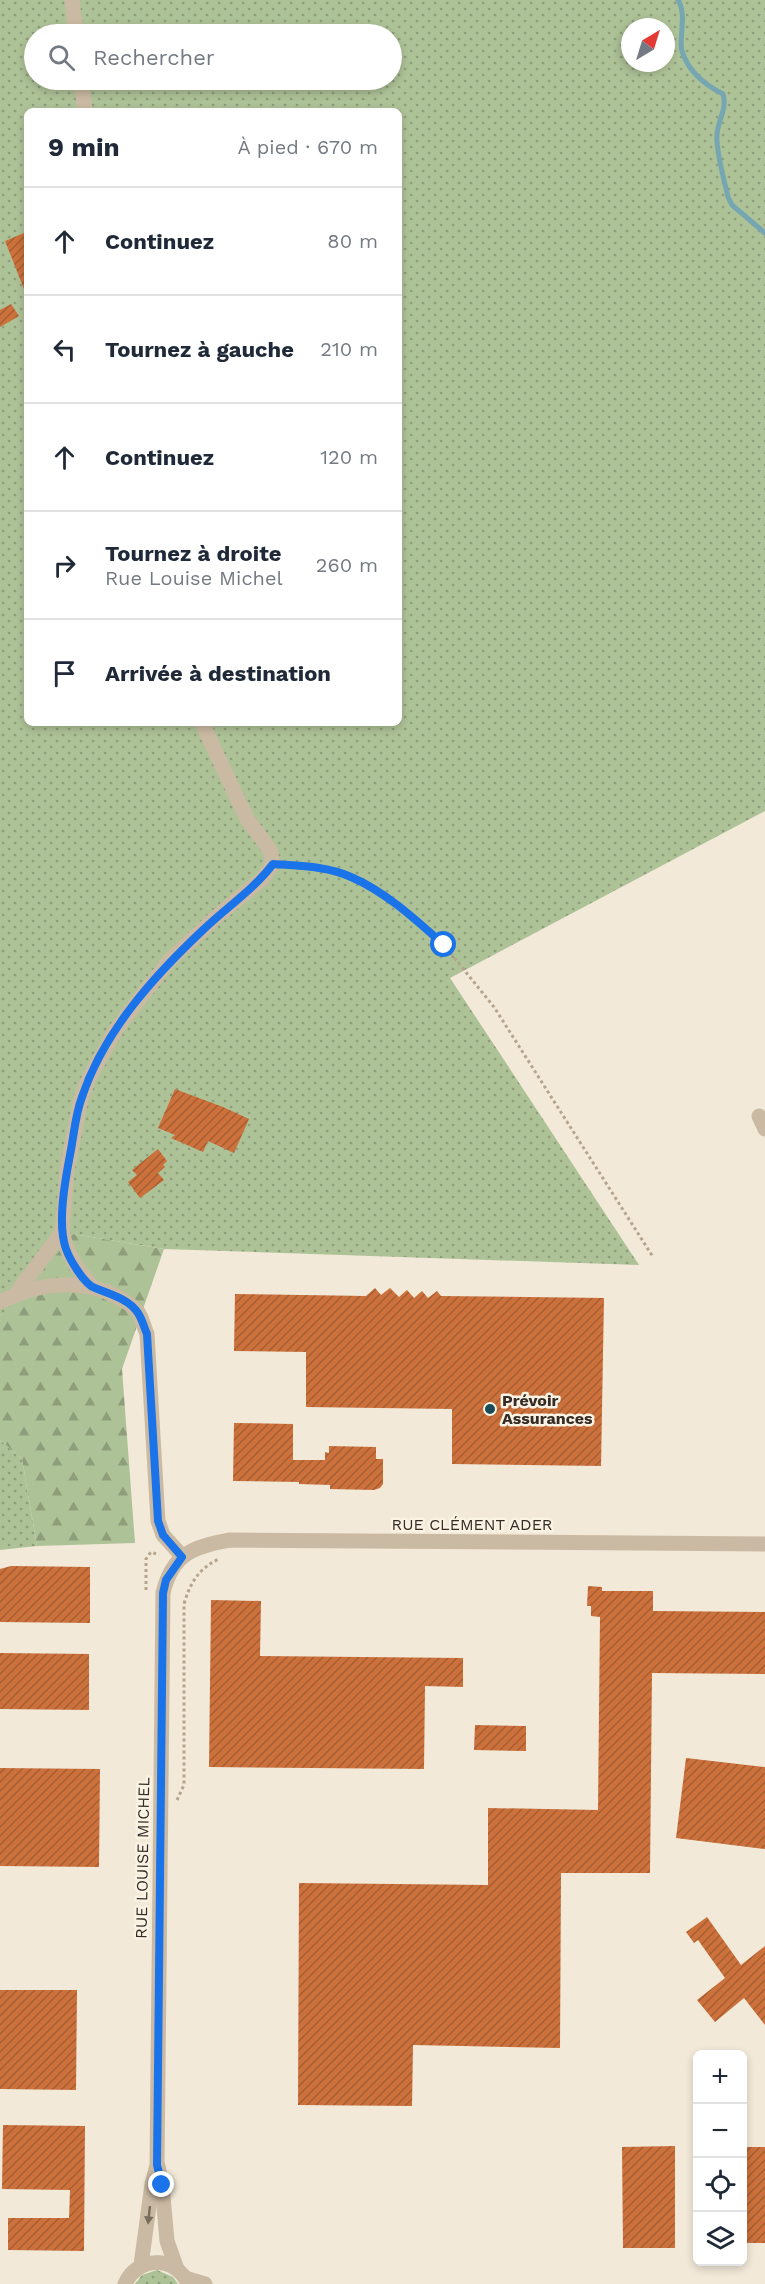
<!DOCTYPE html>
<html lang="fr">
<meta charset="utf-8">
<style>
:root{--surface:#fff;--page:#f2f2f3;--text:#1f2937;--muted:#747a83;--line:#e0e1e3}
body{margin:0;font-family:"Work Sans",sans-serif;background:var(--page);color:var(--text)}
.controls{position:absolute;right:18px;bottom:18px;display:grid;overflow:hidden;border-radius:9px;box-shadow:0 3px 9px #0003}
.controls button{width:54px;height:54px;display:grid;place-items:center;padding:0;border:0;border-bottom:2px solid var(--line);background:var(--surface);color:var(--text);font:30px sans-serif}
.compass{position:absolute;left:621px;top:18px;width:54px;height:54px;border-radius:50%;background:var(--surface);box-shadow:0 3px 9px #0003;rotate:38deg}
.stop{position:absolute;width:18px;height:18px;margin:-14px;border:4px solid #1a73e8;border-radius:50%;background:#fff}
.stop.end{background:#1a73e8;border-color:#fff;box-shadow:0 2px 6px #0008}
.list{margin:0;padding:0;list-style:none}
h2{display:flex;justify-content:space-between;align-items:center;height:78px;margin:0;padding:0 24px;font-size:26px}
h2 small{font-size:20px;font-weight:400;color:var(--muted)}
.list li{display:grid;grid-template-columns:39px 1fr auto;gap:18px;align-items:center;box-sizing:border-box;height:108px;padding:0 24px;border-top:2px solid var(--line)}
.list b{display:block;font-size:22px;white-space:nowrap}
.list p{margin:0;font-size:20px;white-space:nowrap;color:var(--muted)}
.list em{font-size:20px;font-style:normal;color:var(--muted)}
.icon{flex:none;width:33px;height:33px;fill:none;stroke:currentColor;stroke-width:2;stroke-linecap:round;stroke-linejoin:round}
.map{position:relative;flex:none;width:765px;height:2284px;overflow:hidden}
.search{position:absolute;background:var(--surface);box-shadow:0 3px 9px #0003;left:24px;top:24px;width:378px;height:66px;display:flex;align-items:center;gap:15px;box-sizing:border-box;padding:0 21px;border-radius:33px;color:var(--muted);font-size:22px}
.panel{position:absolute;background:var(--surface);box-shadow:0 3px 9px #0003;left:24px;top:108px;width:378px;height:618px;border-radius:9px}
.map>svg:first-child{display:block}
</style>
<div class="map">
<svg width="765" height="2284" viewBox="0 0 765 2284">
<defs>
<pattern id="grass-dots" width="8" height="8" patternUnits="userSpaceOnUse" patternTransform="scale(1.5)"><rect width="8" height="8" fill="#aec297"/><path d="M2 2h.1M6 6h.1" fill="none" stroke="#8e9e7b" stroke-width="1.8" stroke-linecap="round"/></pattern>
<pattern id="forest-firs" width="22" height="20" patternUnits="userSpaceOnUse" patternTransform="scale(1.5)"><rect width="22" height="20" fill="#aec297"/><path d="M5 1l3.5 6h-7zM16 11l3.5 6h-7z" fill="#8e9e7b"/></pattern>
<pattern id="building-hatch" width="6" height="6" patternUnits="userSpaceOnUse" patternTransform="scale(1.5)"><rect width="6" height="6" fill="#cc713c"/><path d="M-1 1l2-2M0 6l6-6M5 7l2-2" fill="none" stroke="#a65d32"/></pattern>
</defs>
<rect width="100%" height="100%" fill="#f2e9d8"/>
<!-- grass -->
<g fill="url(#grass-dots)" fill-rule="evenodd">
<path d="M0 0H765V811L450 978 639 1265 164 1249 73 1234 9 1313 0 1315ZM630 27H666V63H630ZM34 34H392V80H34ZM27 111H399V723H27Z"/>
<polygon points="0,1440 22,1459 37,1546 0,1550"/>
<polygon points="157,2270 173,2277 178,2284 135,2284 142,2275"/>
</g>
<!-- forest -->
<polygon fill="url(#forest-firs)" points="73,1234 164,1249 122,1369 135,1543 37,1546 22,1459 0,1440 0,1315 9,1312"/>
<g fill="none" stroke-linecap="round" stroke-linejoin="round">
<!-- stream -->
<path stroke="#75a6b1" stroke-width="5" d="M678 0C683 8 683 18 682 27 682 35 680 44 682 51 688 71 705 85 723 94 728 112 715 122 717 141 718 159 724 179 728 197L732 205 765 233"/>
</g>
<!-- building -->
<g fill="url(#building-hatch)">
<polygon points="24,233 27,242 26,294 5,241"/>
<polygon points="11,304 19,316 0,327 0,310"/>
<polygon points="175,1089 223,1107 249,1119 234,1153 208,1141 203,1152 171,1138 175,1135 158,1128"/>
<polygon points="158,1149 167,1161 163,1165 165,1167 158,1173 164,1180 140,1198 128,1182 137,1175 132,1170"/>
<polygon points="375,1288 381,1295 390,1288 399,1297 407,1290 414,1298 422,1291 428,1298 437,1291 441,1296 604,1298 601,1466 452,1464 452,1409 306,1407 306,1352 234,1351 235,1294 366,1296"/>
<polygon points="234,1423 293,1424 293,1460 325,1460 325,1452 329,1453 329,1446 376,1447 376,1459 383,1459 383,1484 380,1488 374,1490 330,1489 330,1485 299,1484 299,1482 233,1481"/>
<polygon points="11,1566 90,1567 90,1623 0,1622 0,1569"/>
<polygon points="588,1586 602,1587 602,1591 653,1591 653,1611 765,1612 765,1674 652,1673 650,1873 561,1873 560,2048 413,2045 412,2106 298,2105 299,1883 488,1885 488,1808 598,1810 600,1617 591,1616 591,1606 587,1606"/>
<polygon points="211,1600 261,1601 260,1656 463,1658 463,1687 425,1686 424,1769 209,1767"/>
<polygon points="0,1653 89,1654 89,1710 0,1709"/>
<polygon points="475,1725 526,1726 526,1751 474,1750"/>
<polygon points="686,1758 765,1767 765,1849 676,1838"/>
<polygon points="0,1768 100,1769 99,1867 0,1866"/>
<polygon points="707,1917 741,1965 765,1946 765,2025 744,1998 715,2022 697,2000 725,1978 698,1940 694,1943 686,1932"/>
<polygon points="0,1990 77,1990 76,2090 0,2089"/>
<polygon points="3,2125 85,2126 84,2251 8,2250 8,2218 69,2218 70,2190 2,2189"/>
<polygon points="675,2146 675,2248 623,2248 622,2147"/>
<rect x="742" y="2147" width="23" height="96"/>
</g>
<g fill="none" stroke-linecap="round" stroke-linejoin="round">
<!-- path -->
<g stroke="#b6a48d" stroke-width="3" stroke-dasharray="3 3" stroke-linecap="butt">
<polyline points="287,865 312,866 350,877 392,901 444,945 494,1007 653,1257"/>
<polyline points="146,1590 146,1559 151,1552 159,1555"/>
<path d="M177 1800 184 1785V1604C190 1583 199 1568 219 1559"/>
</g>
<!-- minor -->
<g stroke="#cbbaa3" stroke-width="15">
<polyline points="72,0 76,34"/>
<polyline points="81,80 85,111"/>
<polyline points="759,1116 765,1129"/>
<polyline points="62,1232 67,1170 81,1098 90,1076 117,1028 169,961 214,919 262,879 273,864 270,850 247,819 202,723"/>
<path d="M15 1295 62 1232C68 1256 77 1270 94 1288"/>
<path d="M0 1302C36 1284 79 1277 116 1296 123 1300 133 1305 138 1312 142 1318 144 1327 147 1334L158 1521 163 1535 182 1556"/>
<polyline points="158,2166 162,2185 167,2241 177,2269"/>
<path d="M141 2265 152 2184 157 2165 163 1593C172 1554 194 1546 230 1540L765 1544"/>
</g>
<!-- tertiary -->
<g stroke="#cbbaa3" stroke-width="15">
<polyline points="185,2278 205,2284"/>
<path d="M125 2284C137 2256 176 2255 188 2284"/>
</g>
</g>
<!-- one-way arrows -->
<defs><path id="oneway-solid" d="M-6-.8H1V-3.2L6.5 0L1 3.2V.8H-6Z" transform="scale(1.5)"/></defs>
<use fill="#786c5e" href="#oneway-solid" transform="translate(149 2215) rotate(96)"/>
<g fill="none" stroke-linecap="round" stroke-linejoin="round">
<!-- route -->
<path stroke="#1a73e8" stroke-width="8" d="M162 2185 157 2165 163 1593 166 1580 182 1557 163 1535 158 1521 147 1334C144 1327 142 1319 138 1313 129 1299 110 1294 95 1288 84 1284 70 1260 66 1249 57 1224 65 1181 70 1155 74 1136 75 1115 82 1097 104 1031 154 976 204 929 227 907 254 889 273 864 299 866 327 866 351 877 386 892 416 920 444 945"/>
</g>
<!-- markers -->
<circle fill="#194c58" stroke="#faf3e4" stroke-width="2" cx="490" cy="1409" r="6"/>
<g text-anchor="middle" stroke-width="5" stroke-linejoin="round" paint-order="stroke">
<!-- poi labels -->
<g font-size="16" font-weight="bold" fill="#352c26" stroke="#faf3e4" text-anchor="start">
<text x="502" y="1406">Prévoir<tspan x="502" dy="18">Assurances</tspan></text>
</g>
<!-- street labels -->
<g font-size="16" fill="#352c26" stroke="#faf3e4">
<text x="472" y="1530">RUE CLÉMENT ADER</text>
<text transform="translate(142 1858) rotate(-89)" y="6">RUE LOUISE MICHEL</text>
</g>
</g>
</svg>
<div class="controls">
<button>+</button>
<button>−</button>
<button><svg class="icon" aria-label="locate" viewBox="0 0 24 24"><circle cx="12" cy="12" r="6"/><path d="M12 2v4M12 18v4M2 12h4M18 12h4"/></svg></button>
<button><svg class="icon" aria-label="layers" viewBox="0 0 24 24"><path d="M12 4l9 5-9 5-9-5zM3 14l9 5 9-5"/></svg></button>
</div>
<svg class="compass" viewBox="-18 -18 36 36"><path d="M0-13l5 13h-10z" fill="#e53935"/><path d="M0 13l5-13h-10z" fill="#747a83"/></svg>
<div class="stop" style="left:444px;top:945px"></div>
<div class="stop end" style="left:162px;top:2185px"></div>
<div class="search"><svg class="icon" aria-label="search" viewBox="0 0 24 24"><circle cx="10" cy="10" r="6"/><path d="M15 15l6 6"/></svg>Rechercher</div>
<section class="panel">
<h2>9 min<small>À pied · 670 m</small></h2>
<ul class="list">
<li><svg class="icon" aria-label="ahead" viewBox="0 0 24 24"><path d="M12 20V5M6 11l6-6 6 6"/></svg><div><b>Continuez</b></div><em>80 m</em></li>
<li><svg class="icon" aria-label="left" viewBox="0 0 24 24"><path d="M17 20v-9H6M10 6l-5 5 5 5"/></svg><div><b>Tournez à gauche</b></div><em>210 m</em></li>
<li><svg class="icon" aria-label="ahead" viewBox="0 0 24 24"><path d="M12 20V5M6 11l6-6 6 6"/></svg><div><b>Continuez</b></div><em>120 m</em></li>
<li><svg class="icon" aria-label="right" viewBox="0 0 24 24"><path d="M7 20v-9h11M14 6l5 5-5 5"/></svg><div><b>Tournez à droite</b><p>Rue Louise Michel</p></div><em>260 m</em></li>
<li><svg class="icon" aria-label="arrive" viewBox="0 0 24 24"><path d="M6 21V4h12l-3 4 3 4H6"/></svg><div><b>Arrivée à destination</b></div></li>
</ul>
</section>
</div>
